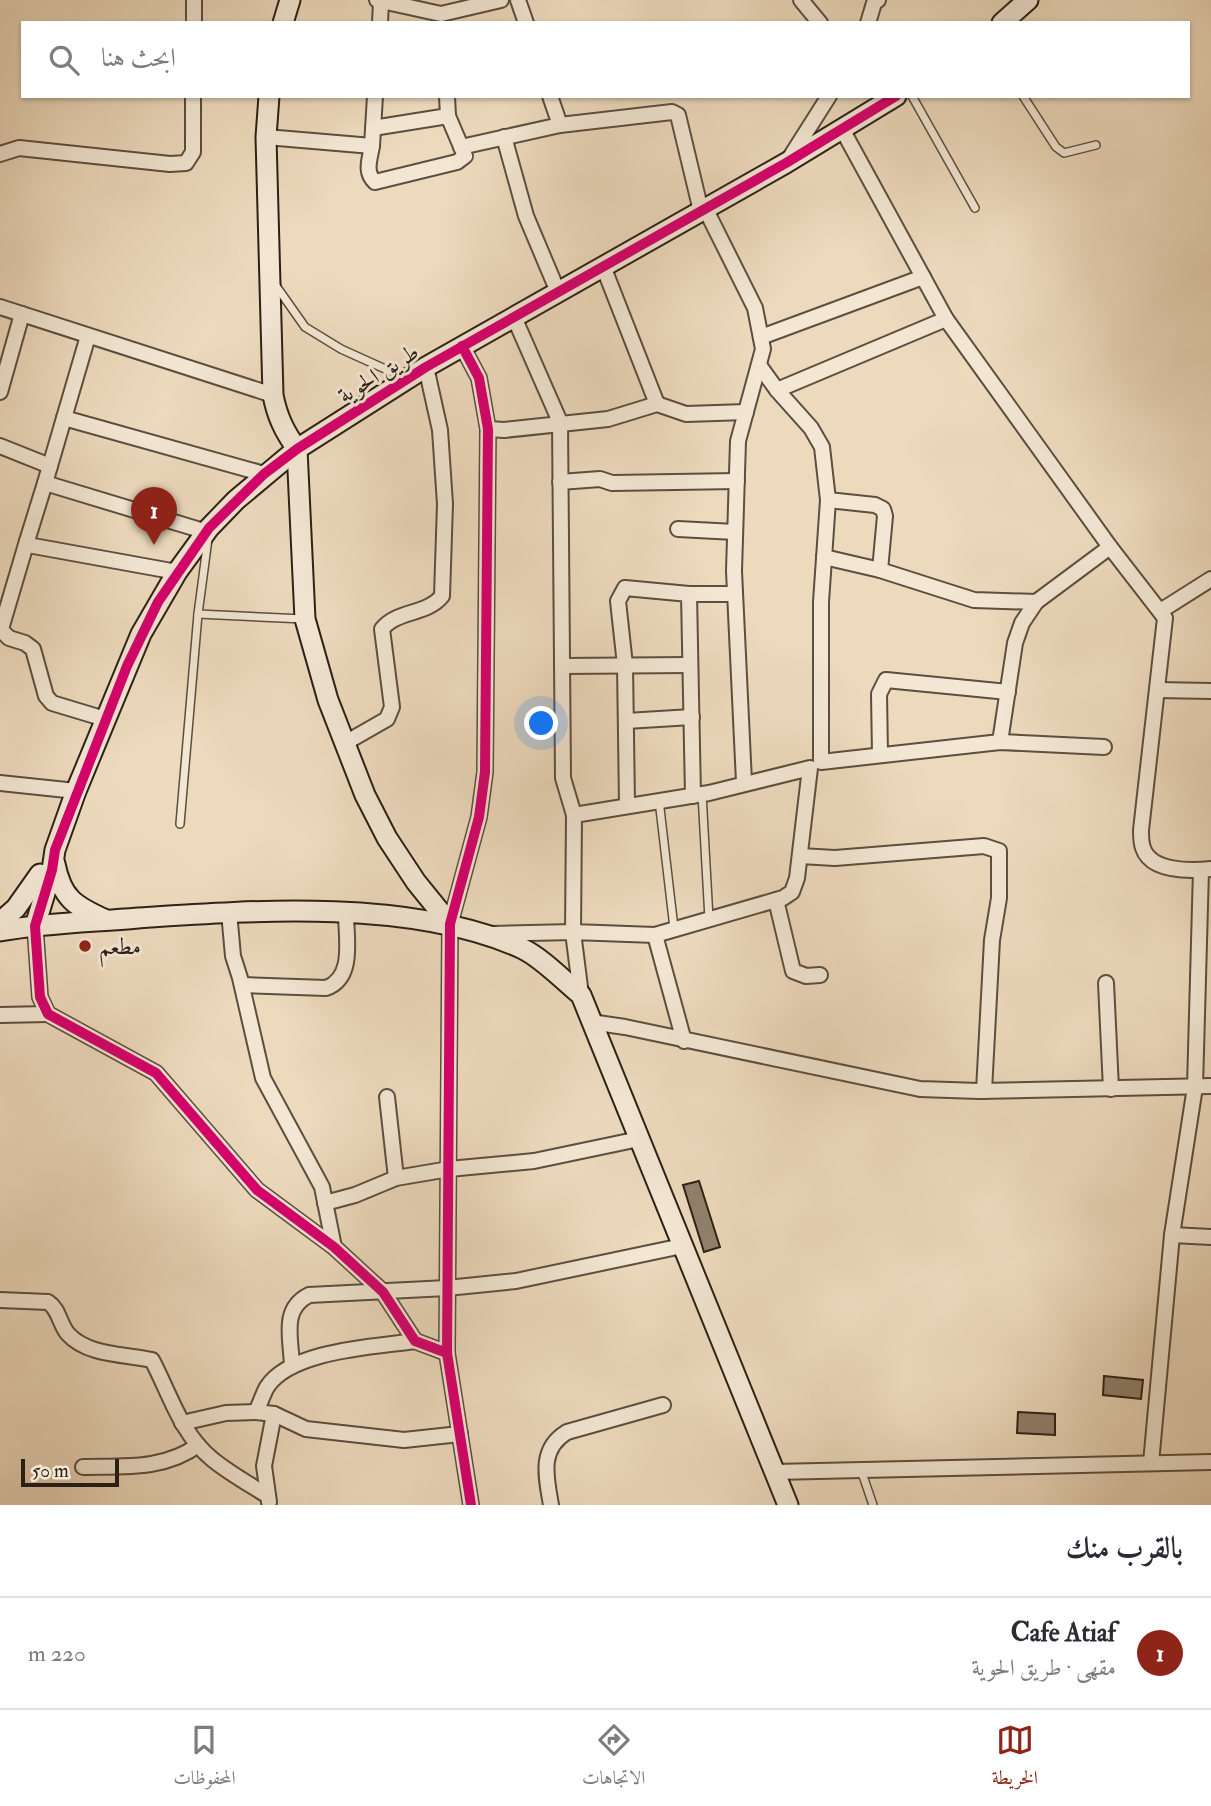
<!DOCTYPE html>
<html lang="ar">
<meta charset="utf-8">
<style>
:root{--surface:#fff;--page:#f7f7f7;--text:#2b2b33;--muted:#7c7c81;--line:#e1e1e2;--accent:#8f2418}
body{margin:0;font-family:"IM FELL Double Pica",Amiri,serif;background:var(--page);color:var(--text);direction:rtl}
.scale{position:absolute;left:21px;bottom:18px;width:98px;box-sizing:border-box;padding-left:7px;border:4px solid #2c2016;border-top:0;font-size:19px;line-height:24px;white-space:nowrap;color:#2c2016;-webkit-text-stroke:5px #f3e7d4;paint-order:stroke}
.you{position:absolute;left:542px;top:724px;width:24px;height:24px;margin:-18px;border:5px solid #fff;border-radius:50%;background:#1a73e8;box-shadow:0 0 0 10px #1a73e833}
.badge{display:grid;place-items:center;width:46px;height:46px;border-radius:50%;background:var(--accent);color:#fff;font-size:23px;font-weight:700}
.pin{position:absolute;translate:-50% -58px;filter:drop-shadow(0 2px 4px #0008)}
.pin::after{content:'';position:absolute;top:37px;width:24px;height:21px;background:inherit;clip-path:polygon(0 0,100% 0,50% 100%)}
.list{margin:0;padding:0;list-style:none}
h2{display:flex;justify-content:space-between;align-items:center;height:91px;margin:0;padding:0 28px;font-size:30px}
h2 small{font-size:23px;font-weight:400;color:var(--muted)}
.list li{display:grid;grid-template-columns:46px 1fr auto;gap:21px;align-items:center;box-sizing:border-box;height:112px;padding:0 28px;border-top:2px solid var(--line)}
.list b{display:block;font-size:26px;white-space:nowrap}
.list p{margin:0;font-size:23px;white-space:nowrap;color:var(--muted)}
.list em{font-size:23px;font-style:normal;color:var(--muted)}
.icon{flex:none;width:38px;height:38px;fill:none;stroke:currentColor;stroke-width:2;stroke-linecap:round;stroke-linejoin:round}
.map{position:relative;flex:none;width:1211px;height:1505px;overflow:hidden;direction:ltr}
.search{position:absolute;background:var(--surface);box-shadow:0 2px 5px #0004;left:21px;right:21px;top:21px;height:77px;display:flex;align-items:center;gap:18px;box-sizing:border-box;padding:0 24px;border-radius:0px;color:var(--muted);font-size:26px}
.sheet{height:203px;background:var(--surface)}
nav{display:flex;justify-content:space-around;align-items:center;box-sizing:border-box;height:98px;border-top:2px solid var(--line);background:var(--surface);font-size:19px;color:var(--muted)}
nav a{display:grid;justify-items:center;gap:4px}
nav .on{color:var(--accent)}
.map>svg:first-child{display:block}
</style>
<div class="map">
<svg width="1211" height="1505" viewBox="0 0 1211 1505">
<rect width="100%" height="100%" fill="#eddabd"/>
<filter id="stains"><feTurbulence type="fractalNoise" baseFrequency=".00286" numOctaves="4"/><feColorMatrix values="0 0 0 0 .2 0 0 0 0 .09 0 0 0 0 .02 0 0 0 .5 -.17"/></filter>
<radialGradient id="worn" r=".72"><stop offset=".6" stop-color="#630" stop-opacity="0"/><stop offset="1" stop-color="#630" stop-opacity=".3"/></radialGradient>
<!-- building -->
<g fill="#90816d" stroke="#2c2016" stroke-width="2">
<polygon points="699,1181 720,1247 704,1252 683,1185"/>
<polygon points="1104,1376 1143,1380 1141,1399 1103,1395"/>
<polygon points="1018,1412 1055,1414 1055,1435 1017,1433"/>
</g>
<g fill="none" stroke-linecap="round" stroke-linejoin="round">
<defs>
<g id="lane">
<polyline points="912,96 975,208"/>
<polyline points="1023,96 1056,147 1064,153 1096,145"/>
<polyline points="274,283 305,327 341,349 405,378"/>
<polyline points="198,614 304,619"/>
<polyline points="702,794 709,919"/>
<polyline points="659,800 674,928"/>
<polyline points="180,824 198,614 208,539"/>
<polyline points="861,1470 873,1505"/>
</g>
<g id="street">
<polyline points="377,0 441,14 501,0"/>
<polyline points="518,0 526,23"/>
<polyline points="801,0 820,23"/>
<polyline points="194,23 194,0"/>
<polyline points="380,23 381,1"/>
<polyline points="868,23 874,3 878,0"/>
<polyline points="560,125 672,112 678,115 701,211"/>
<polyline points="373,128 448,116 447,96"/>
<path d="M842 129 946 319 1110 547 1165 618 1141 830C1141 836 1141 843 1143 848 1151 872 1190 871 1211 869"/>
<polyline points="266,137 372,146 375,96"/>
<polyline points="504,137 526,216 558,292"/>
<path d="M372 146C370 159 364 172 375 182L457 162 465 156 448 116"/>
<polyline points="461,147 560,125 550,96"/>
<polyline points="0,154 19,148 170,164 186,163 193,152 193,96"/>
<polyline points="789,159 829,96"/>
<polyline points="705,208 755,308 763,349 738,441 734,571 744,782"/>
<polyline points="603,266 657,404"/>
<polyline points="0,307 273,395"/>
<polyline points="514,317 560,422 563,778 574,815"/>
<polyline points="761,337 923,277"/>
<polyline points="462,346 479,378 488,429 485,772 479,817 450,924 447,1353 471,1505"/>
<polyline points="759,365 777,390 811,428 822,447 828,500 821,602 821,762 1000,742 1104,747"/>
<polyline points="777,390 946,319"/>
<polyline points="0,392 22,314"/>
<polyline points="64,418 264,474"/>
<polyline points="488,429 504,430 608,419 657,404 686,414 746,412"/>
<polyline points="0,446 50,466"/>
<polyline points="560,482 600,479 612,483 737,481"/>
<polyline points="45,483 88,336"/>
<polyline points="828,500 875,505 883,509 885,516 880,570"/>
<polyline points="678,529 735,532"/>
<polyline points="824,557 880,570 974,600 1036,602"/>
<polyline points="177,572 28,545 27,541 45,483 207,532"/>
<polyline points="689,594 735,594"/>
<polyline points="1162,610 1211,579"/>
<polyline points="0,629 9,638 25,643 33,649 46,696 52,703 105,719"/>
<polyline points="1,629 27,541"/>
<polyline points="562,666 689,665"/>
<polyline points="1157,690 1211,691"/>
<polyline points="626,721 692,717"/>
<polyline points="1000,742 1015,643 1022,623 1036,602 1110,547"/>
<path d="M345 743 387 719 392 707 382 629C397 610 427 615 442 596L445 504 440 430 426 367"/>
<polyline points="880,755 879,694 886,680 1008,692"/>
<polyline points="0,783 76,791"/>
<polyline points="627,805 625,665 618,601 625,588 689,594 693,796"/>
<polyline points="800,856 835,858 984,846 999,851 999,898 992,940 984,1091"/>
<polyline points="776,900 793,971 806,976 820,975"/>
<polyline points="229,912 233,956 240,978 263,1078 322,1187 334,1247"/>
<polyline points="35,926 40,997 48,1014 156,1073 257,1190 334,1247 383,1292 415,1341 447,1353"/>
<polyline points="491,934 573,932 655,935 783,898 792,892 797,878 810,768 709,793 574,815 573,932 581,995"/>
<polyline points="655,935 684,1041"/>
<polyline points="1106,983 1111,1089"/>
<path d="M242 985 326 988C355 978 346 938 346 913"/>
<polyline points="0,1015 48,1014"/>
<polyline points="591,1022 625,1027 920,1089 979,1091 1211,1086"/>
<polyline points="387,1097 396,1178"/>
<polyline points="325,1203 355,1195 396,1178 449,1169 534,1161 639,1139"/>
<polyline points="1172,1235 1211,1237"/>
<path d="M0 1300 48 1302C60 1310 59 1324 68 1334 88 1356 125 1354 152 1360 170 1394 181 1434 212 1459 229 1473 249 1484 268 1496"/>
<path d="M292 1366C291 1338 281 1309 309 1295L447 1288 516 1281 682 1246"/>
<path d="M256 1412C260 1404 263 1394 267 1387 291 1350 375 1347 415 1341"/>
<polyline points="182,1423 226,1413 256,1412 274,1414 306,1429 404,1440 460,1434"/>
<polyline points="1151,1463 1172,1235 1195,1087 1201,870"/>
<path d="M83 1467C123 1466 165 1470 198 1445"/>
<polyline points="774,1472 1211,1462"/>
<polyline points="269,1502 264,1466 274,1414"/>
<path d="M551 1505C546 1476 539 1449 567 1432L663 1405"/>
</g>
<g id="secondary">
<polyline points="283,23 290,0"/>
<polyline points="1002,23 1028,0"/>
<path d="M269 96 266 137 273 395C277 416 284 431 297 449L305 619 328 700 365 795 387 838 416 882 450 924"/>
<path d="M55 864C62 899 75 906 106 920"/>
<polyline points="0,922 16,908 40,874"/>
<polyline points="35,926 52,870 55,850 76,791 141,634 177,572 209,528 236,500 297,449 426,367 786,163 896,96"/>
<path d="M0 931C45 923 92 922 138 918 256 910 414 899 523 949 542 958 565 982 581 995L788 1505"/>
</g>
</defs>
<!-- lane casing -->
<use href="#lane" stroke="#5c4e40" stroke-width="10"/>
<!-- street casing -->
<use href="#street" stroke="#5c4e40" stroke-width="18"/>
<!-- secondary casing -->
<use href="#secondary" stroke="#2c2016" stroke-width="23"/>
<!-- lane -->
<use href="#lane" stroke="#f3e7d4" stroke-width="7"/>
<!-- street -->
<use href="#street" stroke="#f3e7d4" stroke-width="14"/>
<!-- secondary -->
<use href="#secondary" stroke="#f3e7d4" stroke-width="19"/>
<defs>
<g id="cycleway">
<polyline points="462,346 479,378 488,429 485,772 479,817 450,924 447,1353 471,1505"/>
<polyline points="447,1353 415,1341 383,1292 334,1247 257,1190 156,1073 48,1014 40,997 35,926 52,870 55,850 127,666 158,602 209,528 264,474 297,449 426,367 786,163 896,96"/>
</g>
</defs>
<!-- cycleway casing -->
<use href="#cycleway" stroke="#f3e7d4" stroke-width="15"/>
<!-- cycleway -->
<use href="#cycleway" stroke="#d6006c" stroke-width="10"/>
</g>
<!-- markers -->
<circle fill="#8f2418" stroke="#f3e7d4" stroke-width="2.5" cx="85" cy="946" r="7"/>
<g text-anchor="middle" stroke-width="6" stroke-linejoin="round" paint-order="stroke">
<!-- street labels -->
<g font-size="23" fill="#2c2016" stroke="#f3e7d4">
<text transform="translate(378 373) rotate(-32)" y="8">طريق الحوية</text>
</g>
<!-- poi labels -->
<g font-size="23" fill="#2c2016" stroke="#f3e7d4" text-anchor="start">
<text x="99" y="954">مطعم</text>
</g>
</g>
<rect width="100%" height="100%" filter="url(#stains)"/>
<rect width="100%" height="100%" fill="url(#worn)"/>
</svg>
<div class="scale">50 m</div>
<div class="you"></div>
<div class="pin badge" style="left:154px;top:545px">1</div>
<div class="search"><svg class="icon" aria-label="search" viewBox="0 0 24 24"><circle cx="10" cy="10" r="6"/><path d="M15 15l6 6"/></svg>ابحث هنا</div>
</div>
<section class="sheet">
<h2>بالقرب منك<small></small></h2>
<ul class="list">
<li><span class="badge">1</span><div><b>Cafe Atiaf</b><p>مقهى · طريق الحوية</p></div><em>220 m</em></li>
</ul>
</section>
<nav>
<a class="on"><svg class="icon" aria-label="map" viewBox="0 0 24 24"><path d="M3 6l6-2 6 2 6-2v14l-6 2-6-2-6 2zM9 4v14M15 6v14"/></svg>الخريطة</a>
<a><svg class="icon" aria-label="directions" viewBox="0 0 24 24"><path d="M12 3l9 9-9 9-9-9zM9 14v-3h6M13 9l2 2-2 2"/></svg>الاتجاهات</a>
<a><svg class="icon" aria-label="saved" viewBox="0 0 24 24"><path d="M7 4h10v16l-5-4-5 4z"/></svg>المحفوظات</a>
</nav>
